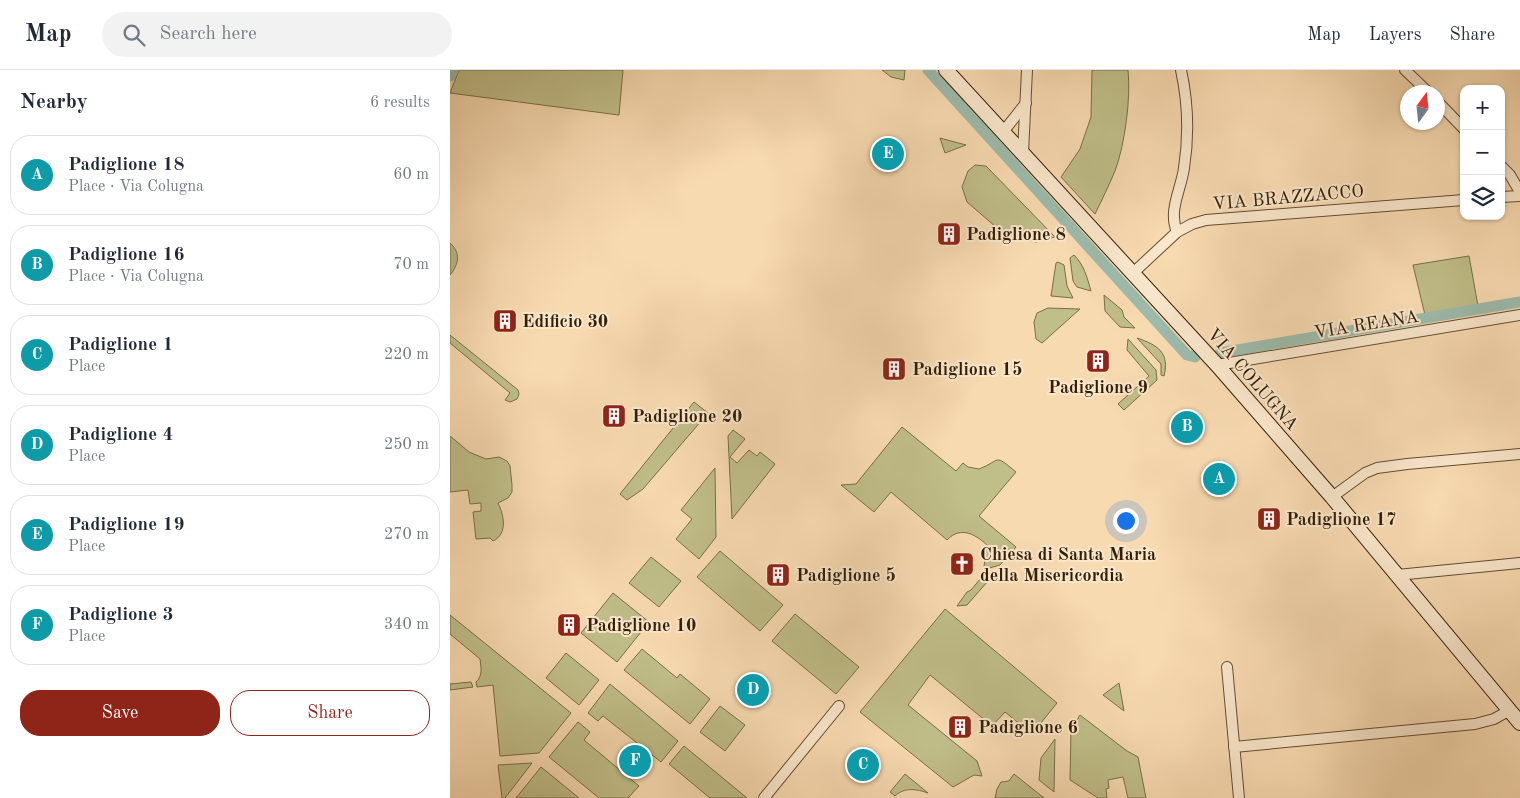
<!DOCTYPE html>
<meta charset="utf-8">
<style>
:root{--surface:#fff;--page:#f2f2f3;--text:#1f2937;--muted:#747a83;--line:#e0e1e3;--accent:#8f2418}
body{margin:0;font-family:"Old Standard TT",serif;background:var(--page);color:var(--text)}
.controls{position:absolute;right:15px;top:15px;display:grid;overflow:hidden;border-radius:10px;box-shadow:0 1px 4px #0004}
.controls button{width:45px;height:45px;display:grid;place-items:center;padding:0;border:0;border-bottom:1px solid var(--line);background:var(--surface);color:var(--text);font:25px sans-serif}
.compass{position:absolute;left:950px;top:15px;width:45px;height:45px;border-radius:50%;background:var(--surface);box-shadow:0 1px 4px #0004;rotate:15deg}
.you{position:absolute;left:675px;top:450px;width:18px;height:18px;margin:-12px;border:4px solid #fff;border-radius:50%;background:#1a73e8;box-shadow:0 0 0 8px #1a73e833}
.badge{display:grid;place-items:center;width:32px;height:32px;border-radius:50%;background:var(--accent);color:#fff;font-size:16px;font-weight:700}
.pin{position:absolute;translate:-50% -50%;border:2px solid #fff;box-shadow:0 1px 5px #0006}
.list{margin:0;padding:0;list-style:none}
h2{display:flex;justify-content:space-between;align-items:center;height:65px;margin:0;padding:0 20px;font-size:21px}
h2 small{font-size:16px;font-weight:400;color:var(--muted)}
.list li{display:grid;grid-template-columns:32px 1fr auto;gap:15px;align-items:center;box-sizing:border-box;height:80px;margin:0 10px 10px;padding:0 10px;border:1px solid var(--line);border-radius:20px}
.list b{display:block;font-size:19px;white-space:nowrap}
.list p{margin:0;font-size:16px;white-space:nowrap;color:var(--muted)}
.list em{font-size:16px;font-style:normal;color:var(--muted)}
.actions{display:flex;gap:10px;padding:15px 20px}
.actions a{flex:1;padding:11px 0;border:1px solid var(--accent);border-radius:20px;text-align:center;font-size:18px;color:var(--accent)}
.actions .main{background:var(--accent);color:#fff}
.icon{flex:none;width:28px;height:28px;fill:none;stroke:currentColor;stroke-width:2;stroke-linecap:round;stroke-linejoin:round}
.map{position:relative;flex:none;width:1070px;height:728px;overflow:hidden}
header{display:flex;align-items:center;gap:30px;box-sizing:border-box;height:70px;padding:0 25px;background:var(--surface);border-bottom:1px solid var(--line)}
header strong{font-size:24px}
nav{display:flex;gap:28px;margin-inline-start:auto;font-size:18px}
.search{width:350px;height:45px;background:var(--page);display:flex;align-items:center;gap:12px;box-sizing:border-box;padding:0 18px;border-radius:28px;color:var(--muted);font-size:19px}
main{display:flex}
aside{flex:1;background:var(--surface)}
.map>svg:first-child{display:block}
</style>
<header>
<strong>Map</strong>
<div class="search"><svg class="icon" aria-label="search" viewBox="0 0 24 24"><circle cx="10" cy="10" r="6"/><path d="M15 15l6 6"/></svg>Search here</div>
<nav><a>Map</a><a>Layers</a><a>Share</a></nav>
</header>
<main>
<aside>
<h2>Nearby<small>6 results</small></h2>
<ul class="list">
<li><span class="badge" style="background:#0f9aa8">A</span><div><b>Padiglione 18</b><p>Place · Via Colugna</p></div><em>60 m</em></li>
<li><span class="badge" style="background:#0f9aa8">B</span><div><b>Padiglione 16</b><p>Place · Via Colugna</p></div><em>70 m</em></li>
<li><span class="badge" style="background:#0f9aa8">C</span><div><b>Padiglione 1</b><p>Place</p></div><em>220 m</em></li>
<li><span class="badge" style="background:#0f9aa8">D</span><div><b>Padiglione 4</b><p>Place</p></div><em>250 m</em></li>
<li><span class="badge" style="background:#0f9aa8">E</span><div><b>Padiglione 19</b><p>Place</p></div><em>270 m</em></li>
<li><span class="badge" style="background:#0f9aa8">F</span><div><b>Padiglione 3</b><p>Place</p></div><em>340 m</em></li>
</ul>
<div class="actions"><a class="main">Save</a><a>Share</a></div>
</aside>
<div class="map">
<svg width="1070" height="728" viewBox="0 0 1070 728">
<rect width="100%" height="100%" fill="#f8dab1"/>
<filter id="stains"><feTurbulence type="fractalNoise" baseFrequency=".004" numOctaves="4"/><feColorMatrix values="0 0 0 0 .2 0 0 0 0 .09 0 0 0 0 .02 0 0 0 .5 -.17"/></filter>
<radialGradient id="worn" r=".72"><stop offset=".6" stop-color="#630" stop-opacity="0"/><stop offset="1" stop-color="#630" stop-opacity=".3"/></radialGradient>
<!-- green -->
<g fill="#c0be89" stroke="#7a6e47">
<polygon points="9,0 173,0 169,45 0,23"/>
<polygon points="432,0 455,0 454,10 441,7"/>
<path d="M642 0H678C681 28 675 74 665 101 659 115 652 130 645 144L611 107 630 79 641 47Z"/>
<polygon points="490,68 516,75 495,83"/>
<polygon points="525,95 536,96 605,167 586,172 554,164 517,132 512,117 518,101"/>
<path d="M0 173C11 183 9 194 0 205Z"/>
<path d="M624 185C634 195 637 207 641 221L627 217 623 211 620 188Z"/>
<polygon points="1019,186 1028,236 975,245 963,195"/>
<polygon points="608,192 614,195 617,216 623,228 601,226 606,193"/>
<polygon points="654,225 672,240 674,247 685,258 670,257 655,241"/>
<polygon points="598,238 630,239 592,273 586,269 584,252 587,243"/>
<polygon points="0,265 68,320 69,324 67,329 60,332 55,330 60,323 0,273"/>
<path d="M687 268C708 275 720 283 714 306L711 305V294Z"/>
<polygon points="678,269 706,300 707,310 674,340 668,334 699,306 677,280"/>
<polygon points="244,332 258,343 193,419 177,430 170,424"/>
<path d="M452 357 506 401 513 393 518 397 529 399C552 390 543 383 566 402L529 446 566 477 550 495 536 499 534 497 535 488 533 484 539 477C527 465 511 455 497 470L441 422 424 442 391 415 406 414Z"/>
<polygon points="283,360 295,369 280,387 287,393 299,380 307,386 310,382 325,394 282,449 278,366"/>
<path d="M0 366 19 382 36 389 49 387 57 391 60 396 62 415V422L58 428 48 433C54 445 58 464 43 471L40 468 26 469 23 442 31 441V433L20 434 18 420 0 422Z"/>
<polygon points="265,398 266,467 249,489 226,469 242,449 231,440"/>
<polygon points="270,481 333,535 310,561 247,507"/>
<polygon points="201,487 231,511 209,537 179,513"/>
<polygon points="545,503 517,535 507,536 517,522 521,520 531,508"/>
<polygon points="163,523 199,552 167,592 131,563"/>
<polygon points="495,539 607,633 582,664 555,642 542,656 480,605 458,635 527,691 532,706 524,705 503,717 410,642"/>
<polygon points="345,544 409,597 386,624 322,571"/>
<path d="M0 545 121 643 89 683 50 686 43 615 27 617 26 612C33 606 31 597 30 589L0 564Z"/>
<polygon points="192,579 227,608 230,604 260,629 240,654 174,600"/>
<polygon points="116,583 149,610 129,635 96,608"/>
<polygon points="21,612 23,617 0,620 0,614"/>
<polygon points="669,613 674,641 653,625"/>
<polygon points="160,614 228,671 211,692 153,646 148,651 138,643"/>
<polygon points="270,636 295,655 275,681 250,662"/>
<polygon points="630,645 677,681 688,687 696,728 678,728 673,707 658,710 659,718 656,719 657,728 648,728 620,710 621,660"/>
<polygon points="128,652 140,662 134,670 189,716 178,728 149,728 99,687"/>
<polygon points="605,669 604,722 589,710 591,688"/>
<polygon points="234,676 297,728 260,728 219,694"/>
<polygon points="82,693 55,728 52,728 48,695"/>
<polygon points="91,697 129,728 66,728"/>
<path d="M455 704 478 723C467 719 454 717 445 726L440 722Z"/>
<polygon points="564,704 594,728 545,728 547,719 551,712 559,711"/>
</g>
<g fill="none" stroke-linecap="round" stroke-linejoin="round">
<!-- canal -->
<g stroke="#9dbbac" stroke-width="11">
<polyline points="478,0 737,285 745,287"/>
<polyline points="0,6 3,0"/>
<polyline points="770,283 1070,232"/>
</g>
<defs>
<g id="street">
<polyline points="955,0 978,22"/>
<polyline points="988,32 1014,59"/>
<polyline points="553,62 576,33"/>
<polyline points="573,83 577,0"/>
<polyline points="1051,96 1060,105 1070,122"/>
<polyline points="1051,127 1070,126"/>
<path d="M727 162C718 140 731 120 734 98 739 66 738 32 731 0"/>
<polyline points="683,203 727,162 742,154 756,150 1014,130"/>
<polyline points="767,295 1070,245"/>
<polyline points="882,427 915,403 927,398 957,394 1070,384"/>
<polyline points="947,505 1070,493"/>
<polyline points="777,597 789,728"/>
<polyline points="784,677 1025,654 1044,649 1060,640"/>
<polyline points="314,728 389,636"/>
</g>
<polyline id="secondary" points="496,0 767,295 882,427 1070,653"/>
</defs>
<!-- street casing -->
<use href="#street" stroke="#644d30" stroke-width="12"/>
<!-- secondary casing -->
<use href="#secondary" stroke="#331e05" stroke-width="16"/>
<!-- street -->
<use href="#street" stroke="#fae7cc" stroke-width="10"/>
<!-- secondary -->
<use href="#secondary" stroke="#fae7cc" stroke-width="14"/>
</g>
<!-- icons -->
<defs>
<symbol id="building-square" viewBox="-11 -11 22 22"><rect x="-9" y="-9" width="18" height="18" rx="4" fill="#8f2418" stroke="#fae7cc"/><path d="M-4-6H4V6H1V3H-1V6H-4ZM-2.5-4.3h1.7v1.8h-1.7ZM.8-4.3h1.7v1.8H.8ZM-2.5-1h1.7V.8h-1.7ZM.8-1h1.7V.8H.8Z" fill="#fff"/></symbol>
<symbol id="church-square" viewBox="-11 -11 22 22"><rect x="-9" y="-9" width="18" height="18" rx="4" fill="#8f2418" stroke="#fae7cc"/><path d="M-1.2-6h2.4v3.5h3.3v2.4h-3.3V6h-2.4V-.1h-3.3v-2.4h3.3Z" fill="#fff"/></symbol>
</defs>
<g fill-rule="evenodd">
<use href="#building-square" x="485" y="150" width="28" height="28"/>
<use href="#building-square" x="41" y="237" width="28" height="28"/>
<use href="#building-square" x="634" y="277" width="28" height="28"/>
<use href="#building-square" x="430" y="285" width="28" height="28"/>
<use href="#building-square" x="150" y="332" width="28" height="28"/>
<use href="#building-square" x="805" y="435" width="28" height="28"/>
<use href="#church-square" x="498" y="480" width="28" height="28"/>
<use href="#building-square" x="314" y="491" width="28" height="28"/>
<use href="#building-square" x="105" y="541" width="28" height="28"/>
<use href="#building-square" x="496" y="643" width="28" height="28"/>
</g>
<g text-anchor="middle" stroke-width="4" stroke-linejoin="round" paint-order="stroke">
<!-- street labels -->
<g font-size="18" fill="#331e05" stroke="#fae7cc">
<text transform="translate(838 127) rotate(-5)" y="6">VIA BRAZZACCO</text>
<text transform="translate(916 254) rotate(-9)" y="6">VIA REANA</text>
<text transform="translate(803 309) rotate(49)" y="6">VIA COLUGNA</text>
</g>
<!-- poi labels -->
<g font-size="18" font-weight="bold" fill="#331e05" stroke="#fae7cc" text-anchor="start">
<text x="516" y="170">Padiglione 8</text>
<text x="72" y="257">Edificio 30</text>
<text x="462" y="305">Padiglione 15</text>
<text x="648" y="323" text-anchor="middle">Padiglione 9</text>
<text x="182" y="352">Padiglione 20</text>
<text x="836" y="455">Padiglione 17</text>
<text x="530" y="490">Chiesa di Santa Maria<tspan x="530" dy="21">della Misericordia</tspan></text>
<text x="346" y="511">Padiglione 5</text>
<text x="136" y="561">Padiglione 10</text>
<text x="528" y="663">Padiglione 6</text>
</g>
</g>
<rect width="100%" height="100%" filter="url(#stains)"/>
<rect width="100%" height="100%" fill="url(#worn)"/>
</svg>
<div class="controls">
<button>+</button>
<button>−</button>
<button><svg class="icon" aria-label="layers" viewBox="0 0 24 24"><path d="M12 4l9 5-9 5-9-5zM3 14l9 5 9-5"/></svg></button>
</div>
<svg class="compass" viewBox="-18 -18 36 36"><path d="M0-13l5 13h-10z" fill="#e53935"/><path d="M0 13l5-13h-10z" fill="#747a83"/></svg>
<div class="you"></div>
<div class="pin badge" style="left:769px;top:409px;background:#0f9aa8">A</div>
<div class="pin badge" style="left:737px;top:357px;background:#0f9aa8">B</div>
<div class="pin badge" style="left:413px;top:695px;background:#0f9aa8">C</div>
<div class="pin badge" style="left:303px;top:620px;background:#0f9aa8">D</div>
<div class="pin badge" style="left:438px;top:84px;background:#0f9aa8">E</div>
<div class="pin badge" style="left:185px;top:691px;background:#0f9aa8">F</div>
</div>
</main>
